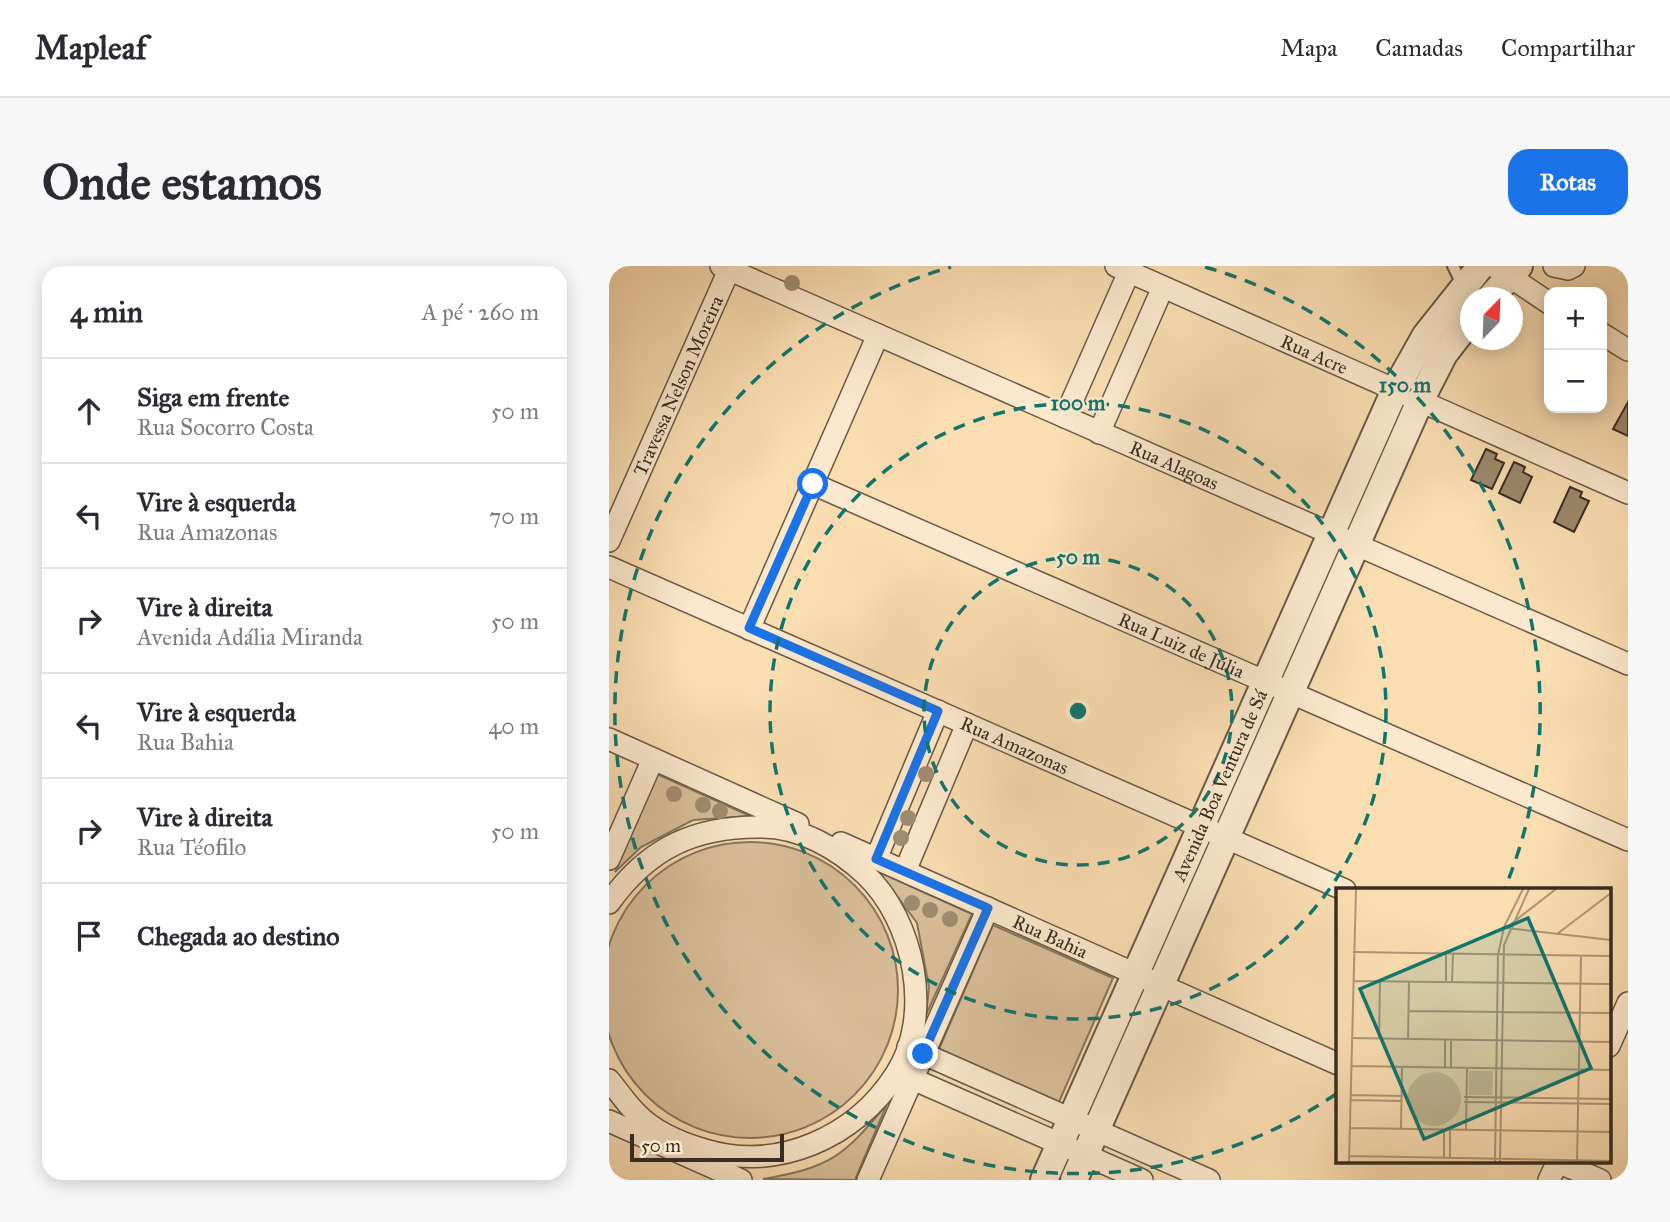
<!DOCTYPE html>
<html lang="pt">
<meta charset="utf-8">
<style>
:root{--surface:#fff;--page:#f7f7f7;--text:#2b2b33;--muted:#7c7c81;--line:#e1e1e2;--accent:#1a73e8}
body{margin:0;font-family:"IM FELL Great Primer",serif;background:var(--page);color:var(--text)}
.controls{position:absolute;right:21px;top:21px;display:grid;overflow:hidden;border-radius:14px;box-shadow:0 4px 18px #0003}
.controls button{width:63px;height:63px;display:grid;place-items:center;padding:0;border:0;border-bottom:2px solid var(--line);background:var(--surface);color:var(--text);font:35px sans-serif}
.compass{position:absolute;left:851px;top:21px;width:63px;height:63px;border-radius:50%;background:var(--surface);box-shadow:0 4px 18px #0003;rotate:23deg}
.scale{position:absolute;left:21px;bottom:18px;width:154px;box-sizing:border-box;padding-left:7px;border:4px solid #372d22;border-top:0;font-size:19px;line-height:24px;white-space:nowrap;color:#372d22;-webkit-text-stroke:5px #fce9cd;paint-order:stroke}
.stop{position:absolute;width:21px;height:21px;margin:-16px;border:5px solid #1a73e8;border-radius:50%;background:#fff}
.stop.end{background:#1a73e8;border-color:#fff;box-shadow:0 2px 7px #0008}
.list{margin:0;padding:0;list-style:none}
h2{display:flex;justify-content:space-between;align-items:center;height:91px;margin:0;padding:0 28px;font-size:30px}
h2 small{font-size:23px;font-weight:400;color:var(--muted)}
.list li{display:grid;grid-template-columns:46px 1fr auto;gap:21px;align-items:center;box-sizing:border-box;height:105px;padding:0 28px;border-top:2px solid var(--line)}
.list b{display:block;font-size:26px;white-space:nowrap}
.list p{margin:0;font-size:23px;white-space:nowrap;color:var(--muted)}
.list em{font-size:23px;font-style:normal;color:var(--muted)}
.icon{flex:none;width:38px;height:38px;fill:none;stroke:currentColor;stroke-width:2;stroke-linecap:round;stroke-linejoin:round}
.map{position:relative;flex:none;width:1019px;height:914px;overflow:hidden;border-radius:21px}
header{display:flex;align-items:center;gap:42px;box-sizing:border-box;height:98px;padding:0 35px;background:var(--surface);border-bottom:2px solid var(--line)}
header strong{font-size:33px}
nav{display:flex;gap:38px;margin-inline-start:auto;font-size:24px}
.intro{display:flex;align-items:center;justify-content:space-between;box-sizing:border-box;height:168px;padding:0 42px}
h1{margin:0;font-size:49px}
.button{padding:18px 32px;border-radius:21px;background:var(--accent);color:#fff;font-size:24px;font-weight:700}
main{display:flex;gap:42px;padding:0 42px}
aside{flex:1;background:var(--surface);border-radius:21px;box-shadow:0 4px 18px #0003}
.map>svg:first-child{display:block}
</style>
<header>
<strong>Mapleaf</strong>
<nav><a>Mapa</a><a>Camadas</a><a>Compartilhar</a></nav>
</header>
<div class="intro"><h1>Onde estamos</h1><a class="button">Rotas</a></div>
<main>
<aside>
<h2>4 min<small>A pé · 260 m</small></h2>
<ul class="list">
<li><svg class="icon" aria-label="ahead" viewBox="0 0 24 24"><path d="M12 20V5M6 11l6-6 6 6"/></svg><div><b>Siga em frente</b><p>Rua Socorro Costa</p></div><em>50 m</em></li>
<li><svg class="icon" aria-label="left" viewBox="0 0 24 24"><path d="M17 20v-9H6M10 6l-5 5 5 5"/></svg><div><b>Vire à esquerda</b><p>Rua Amazonas</p></div><em>70 m</em></li>
<li><svg class="icon" aria-label="right" viewBox="0 0 24 24"><path d="M7 20v-9h11M14 6l5 5-5 5"/></svg><div><b>Vire à direita</b><p>Avenida Adália Miranda</p></div><em>50 m</em></li>
<li><svg class="icon" aria-label="left" viewBox="0 0 24 24"><path d="M17 20v-9H6M10 6l-5 5 5 5"/></svg><div><b>Vire à esquerda</b><p>Rua Bahia</p></div><em>40 m</em></li>
<li><svg class="icon" aria-label="right" viewBox="0 0 24 24"><path d="M7 20v-9h11M14 6l5 5-5 5"/></svg><div><b>Vire à direita</b><p>Rua Téofilo</p></div><em>50 m</em></li>
<li><svg class="icon" aria-label="arrive" viewBox="0 0 24 24"><path d="M6 21V4h12l-3 4 3 4H6"/></svg><div><b>Chegada ao destino</b></div></li>
</ul>
</aside>
<div class="map">
<svg width="1019" height="914" viewBox="0 0 1019 914">
<rect width="100%" height="100%" fill="#fbddb2"/>
<filter id="stains"><feTurbulence type="fractalNoise" baseFrequency=".00286" numOctaves="4"/><feColorMatrix values="0 0 0 0 .2 0 0 0 0 .09 0 0 0 0 .02 0 0 0 .5 -.17"/></filter>
<radialGradient id="worn" r=".72"><stop offset=".6" stop-color="#630" stop-opacity="0"/><stop offset="1" stop-color="#630" stop-opacity=".3"/></radialGradient>
<!-- green -->
<g fill="#dabf9a" stroke="#88765e" stroke-width="2">
<polygon points="48,508 141,550 84,554 32,581 6,606"/>
<circle cx="141" cy="724" r="148"/>
<polygon points="270,606 363,648 317,749 320,721 308,657"/>
<polygon points="384,659 504,712 450,836 330,783"/>
<path d="M278 838 246 914 154 913C222 901 234 891 278 838Z"/>
</g>
<!-- building -->
<g fill="#9d896d" stroke="#372d22" stroke-width="2">
<polygon points="1019,136 1019,170 1004,163"/>
<polygon points="877,183 888,188 886,193 895,197 883,223 862,214"/>
<polygon points="905,196 916,201 914,206 923,211 911,237 890,227"/>
<polygon points="961,221 973,226 971,231 980,235 965,266 945,256"/>
</g>
<g fill="none" stroke-linecap="round" stroke-linejoin="round">
<defs>
<polyline id="service" points="844,0 854,20"/>
<g id="minor">
<path id="s1" d="M112 0 1019 398"/>
<path id="s2" d="M507 0 1019 227"/>
<polyline points="885,0 940,37"/>
<polyline points="945,0 959,3 965,0"/>
<polyline points="993,68 1019,84"/>
<polyline points="456,151 520,6"/>
<polyline points="490,167 554,21"/>
<path id="s3" d="M204 218 1019 574"/>
<path id="s4" d="M0 275 120 4"/>
<path id="s5" d="M0 301 736 624"/>
<polyline points="140,363 269,69"/>
<polyline points="0,473 189,558"/>
<path id="s6" d="M232 577 729 798"/>
<polyline points="0,593 44,493"/>
<polyline points="267,593 329,445"/>
<polyline points="296,605 358,458"/>
<path d="M0 637C39 582 86 560 153 561 192 561 229 583 256 608 305 654 325 749 287 808 247 871 169 906 96 884 71 877 45 866 27 847 17 837 9 825 0 814"/>
<polyline points="1000,780 1019,737"/>
<polyline points="299,781 600,914"/>
<polyline points="290,807 533,914"/>
<polyline points="0,855 132,914"/>
<polyline points="946,895 991,914"/>
<polyline points="259,914 379,642"/>
<polyline points="940,914 949,895"/>
</g>
<g id="tertiary">
<polyline points="881,32 910,0"/>
<path id="s7" d="M435 914 786 124 817 69 872 0"/>
<polyline points="465,914 811,135 835,88 862,53"/>
</g>
</defs>
<!-- service casing -->
<use href="#service" stroke="#685946" stroke-width="14"/>
<!-- minor casing -->
<use href="#minor" stroke="#685946" stroke-width="24"/>
<!-- tertiary casing -->
<use href="#tertiary" stroke="#685946" stroke-width="30"/>
<!-- service -->
<use href="#service" stroke="#fce9cd" stroke-width="10"/>
<!-- minor -->
<use href="#minor" stroke="#fce9cd" stroke-width="21"/>
<!-- tertiary -->
<use href="#tertiary" stroke="#fce9cd" stroke-width="26"/>
</g>
<!-- trees -->
<g fill="#a18c70">
<circle cx="183" cy="17" r="8"/>
<circle cx="317" cy="508" r="8"/>
<circle cx="65" cy="528" r="8"/>
<circle cx="94" cy="539" r="8"/>
<circle cx="111" cy="545" r="8"/>
<circle cx="299" cy="552" r="8"/>
<circle cx="292" cy="572" r="8"/>
<circle cx="303" cy="637" r="8"/>
<circle cx="321" cy="644" r="8"/>
<circle cx="341" cy="653" r="8"/>
</g>
<g fill="none" stroke-linecap="round" stroke-linejoin="round">
<!-- route -->
<polyline stroke="#1a73e8" stroke-width="9" points="204,218 140,362 329,445 267,593 379,642 314,788"/>
</g>
<!-- distance rings -->
<g fill="none" stroke="#0f766e" stroke-width="3.5" stroke-dasharray="12 9">
<circle cx="469" cy="445" r="154"/>
<circle cx="469" cy="445" r="308"/>
<path d="M727 828A462 462 0 1 1 342 1M596 1A462 462 0 0 1 896 622"/>
</g>
<g text-anchor="middle" stroke-width="5" stroke-linejoin="round" paint-order="stroke">
<!-- street labels -->
<g font-size="19" fill="#372d22" stroke="#fce9cd">
<text dy="7" stroke="none"><textPath href="#s2" startOffset="217">Rua Acre</textPath></text>
<text dy="7" stroke="none"><textPath href="#s4" startOffset="170">Travessa Nelson Moreira</textPath></text>
<text dy="7" stroke="none"><textPath href="#s1" startOffset="495">Rua Alagoas</textPath></text>
<text dy="7" stroke="none"><textPath href="#s3" startOffset="402">Rua Luiz de Júlia</textPath></text>
<text dy="7" stroke="none"><textPath href="#s5" startOffset="443">Rua Amazonas</textPath></text>
<text dy="7" stroke="none"><textPath href="#s7" startOffset="432">Avenida Boa Ventura de Sá</textPath></text>
<text dy="7" stroke="none"><textPath href="#s6" startOffset="229">Rua Bahia</textPath></text>
</g>
</g>
<!-- overview -->
<g transform="translate(727 622)">
<rect width="275" height="275" fill="#fbddb2"/>
<path d="M133 183H157L156 207H133ZM71 211a27 27 0 1 1 54 0a27 27 0 1 1-54 0Z" fill="#dabf9a"/>
<path fill="none" stroke="#ad9778" stroke-width="2" d="M175 36 220 1M171 40 275 52M221 46 275 5M17 64 275 68M17 93 275 96M110 94V66M116 94 117 66M73 123 275 125M15 150 275 154M43 151 44 93M72 151 73 94M109 151V180M115 151V180M15 178 275 182M14 207 67 208M128 209 275 211M14 212 66 213M128 214 275 216M14 240 275 244M65 241 66 179M130 242 131 180M14 268 275 273M108 270V242M114 270V242M13 274 20 1M159 274 162 67 168 39 187 1M164 274 168 57 193 1M241 274 245 68"/>
<path fill="#0f766e" fill-opacity="0.15" stroke="#0f766e" stroke-width="3.5" d="M192 30 255 180 88 251 24 101Z"/>
<rect width="275" height="275" fill="none" stroke="#372d22" stroke-width="3.5"/>
</g>
<circle cx="469" cy="445" r="10" fill="#0f766e" stroke="#fce9cd" stroke-width="3.5"/>
<g font-size="21" text-anchor="middle" font-weight="bold" fill="#0f766e" stroke="#fce9cd" stroke-width="5" stroke-linejoin="round" paint-order="stroke">
<text x="796" y="126">150 m</text>
<text x="469" y="144">100 m</text>
<text x="469" y="298">50 m</text>
</g>
<rect width="100%" height="100%" filter="url(#stains)"/>
<rect width="100%" height="100%" fill="url(#worn)"/>
</svg>
<div class="controls">
<button>+</button>
<button>−</button>
</div>
<svg class="compass" viewBox="-18 -18 36 36"><path d="M0-13l5 13h-10z" fill="#e53935"/><path d="M0 13l5-13h-10z" fill="#7c7c81"/></svg>
<div class="scale">50 m</div>
<div class="stop" style="left:204px;top:218px"></div>
<div class="stop end" style="left:314px;top:788px"></div>
</div>
</main>
